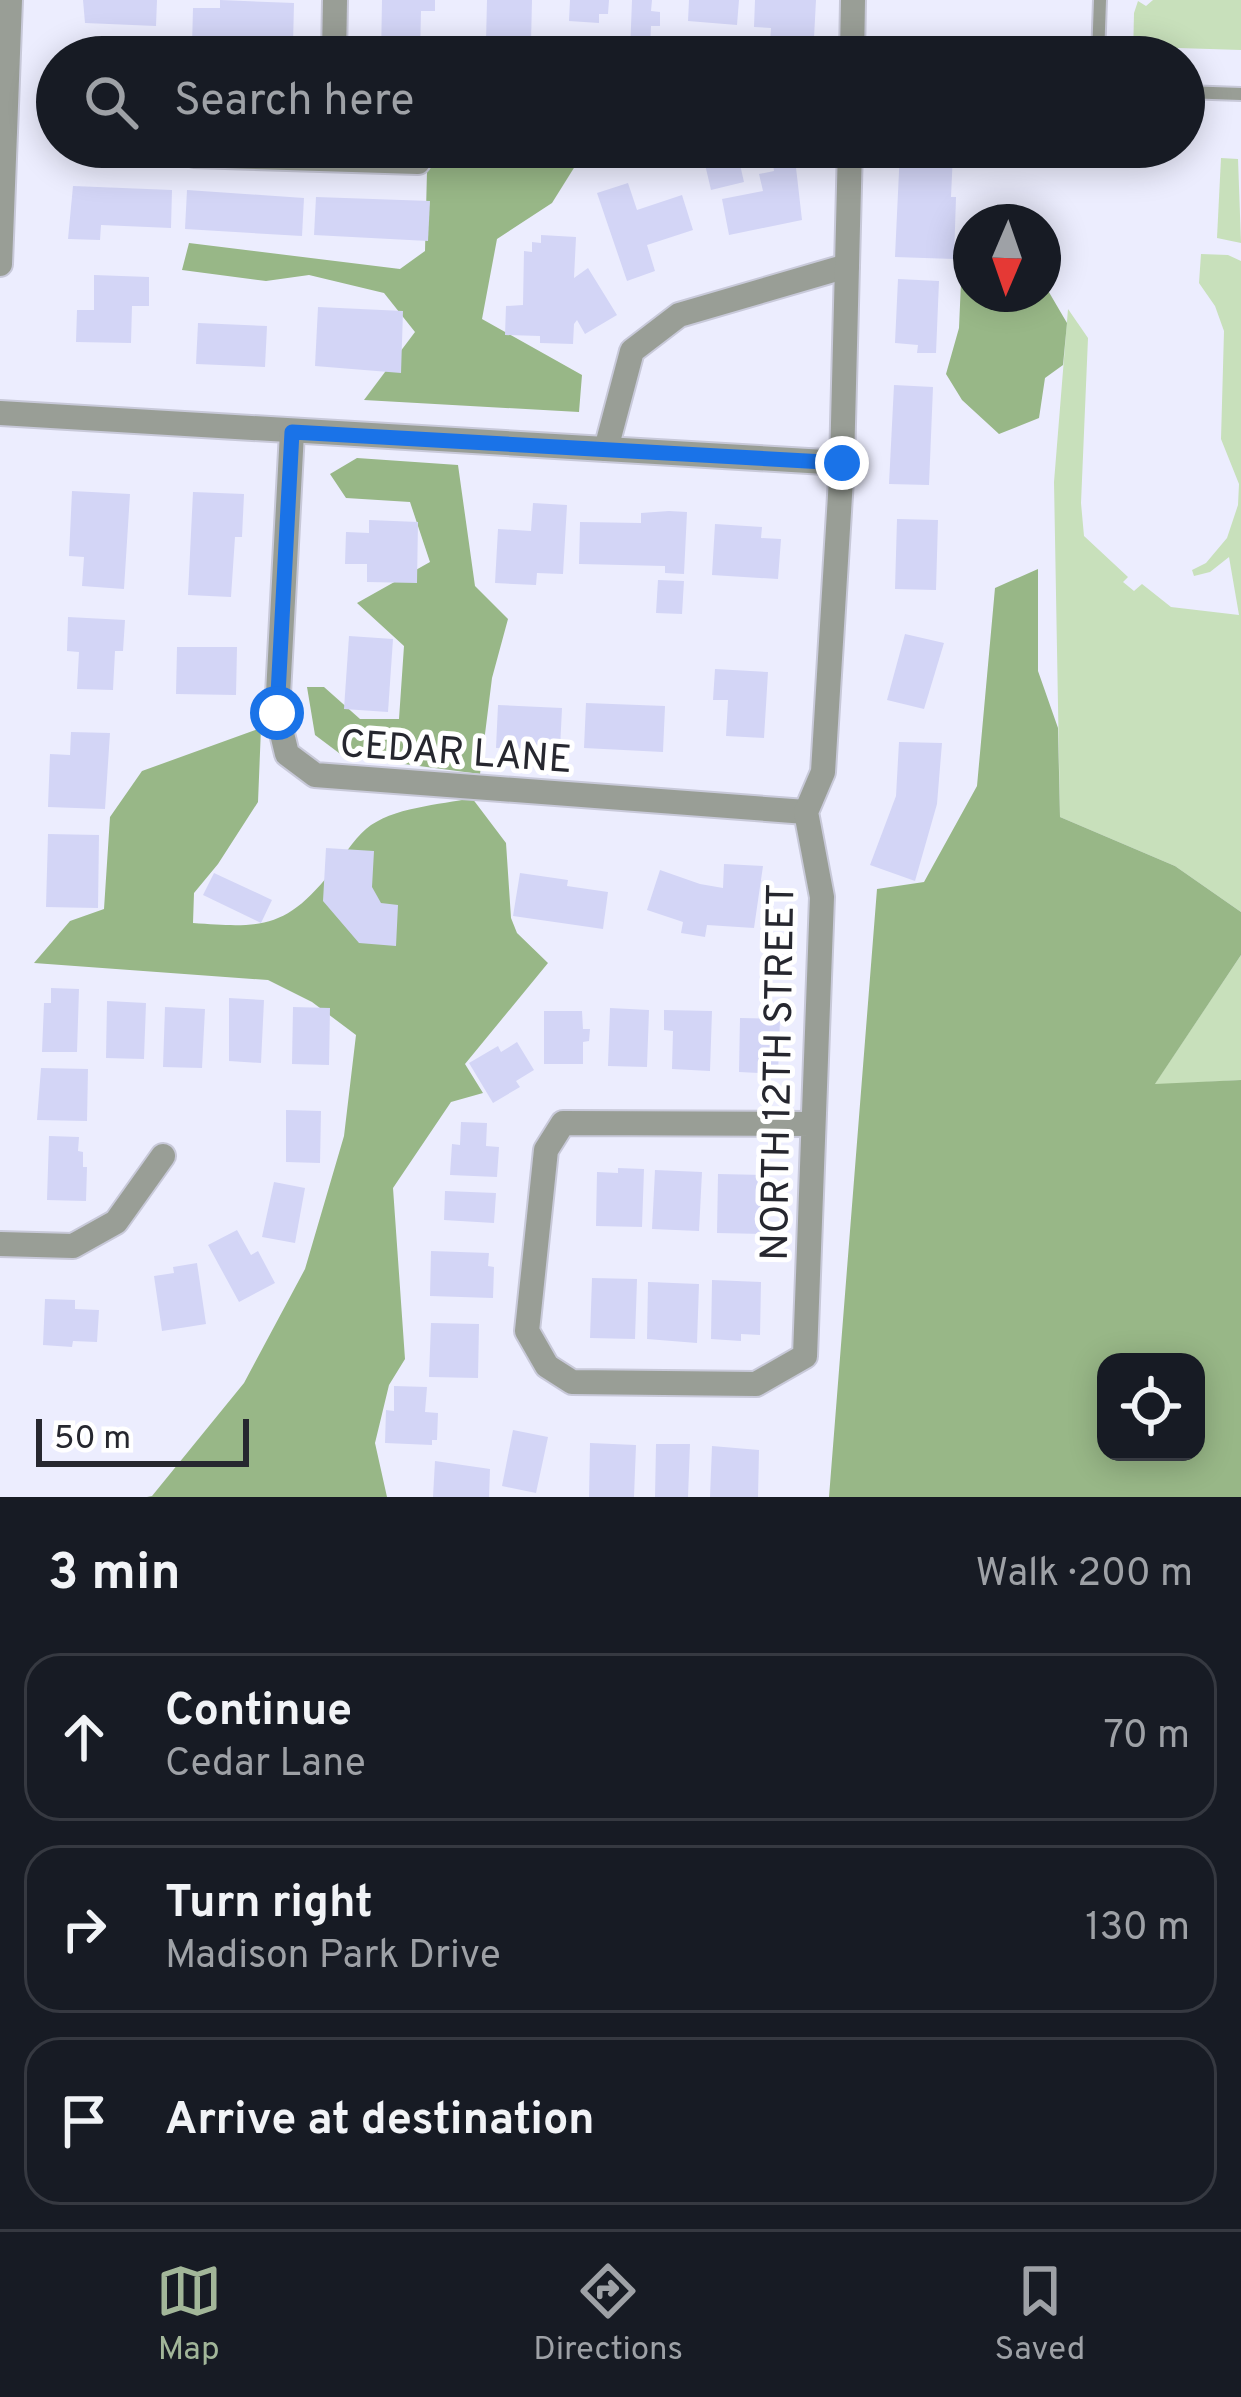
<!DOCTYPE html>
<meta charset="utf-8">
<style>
:root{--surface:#171b24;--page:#20242c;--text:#f1f3f6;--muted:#9ea1a6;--line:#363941;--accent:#a2b699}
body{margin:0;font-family:Overpass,sans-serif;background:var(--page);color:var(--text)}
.controls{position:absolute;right:36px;bottom:36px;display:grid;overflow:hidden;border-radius:24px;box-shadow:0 6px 30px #0003}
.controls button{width:108px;height:108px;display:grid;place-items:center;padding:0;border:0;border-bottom:3px solid var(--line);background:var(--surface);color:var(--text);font:60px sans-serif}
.compass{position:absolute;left:953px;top:204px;width:108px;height:108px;border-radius:50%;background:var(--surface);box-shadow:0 6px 30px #0003;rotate:182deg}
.scale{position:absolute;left:36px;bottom:30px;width:213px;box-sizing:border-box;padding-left:12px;border:6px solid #26272f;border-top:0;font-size:33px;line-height:42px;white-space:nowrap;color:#26272f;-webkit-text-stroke:9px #fff;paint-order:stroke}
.stop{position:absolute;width:36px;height:36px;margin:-27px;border:9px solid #1a73e8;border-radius:50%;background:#fff}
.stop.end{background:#1a73e8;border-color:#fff;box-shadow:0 3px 12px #0008}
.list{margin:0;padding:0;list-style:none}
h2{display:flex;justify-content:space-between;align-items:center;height:156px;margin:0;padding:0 48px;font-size:51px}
h2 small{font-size:39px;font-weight:400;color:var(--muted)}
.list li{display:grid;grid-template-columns:78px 1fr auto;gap:36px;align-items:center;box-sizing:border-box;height:168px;margin:0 24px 24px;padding:0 24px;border:3px solid var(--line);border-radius:36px}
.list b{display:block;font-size:45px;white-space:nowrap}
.list p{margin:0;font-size:39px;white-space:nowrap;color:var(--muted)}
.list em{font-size:39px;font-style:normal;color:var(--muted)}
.icon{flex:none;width:66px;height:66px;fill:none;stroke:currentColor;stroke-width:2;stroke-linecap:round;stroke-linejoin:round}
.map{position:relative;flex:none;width:1241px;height:1497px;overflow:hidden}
.search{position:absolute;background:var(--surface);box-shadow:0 6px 30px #0003;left:36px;right:36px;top:36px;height:132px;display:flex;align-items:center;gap:30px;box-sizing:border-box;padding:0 42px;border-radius:66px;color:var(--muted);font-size:45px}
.sheet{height:732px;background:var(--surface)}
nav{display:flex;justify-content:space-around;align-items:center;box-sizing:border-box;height:168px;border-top:3px solid var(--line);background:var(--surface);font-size:33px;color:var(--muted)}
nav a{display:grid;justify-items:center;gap:6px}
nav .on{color:var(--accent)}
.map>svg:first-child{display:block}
</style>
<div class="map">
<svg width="1241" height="1497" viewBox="0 0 1241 1497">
<rect width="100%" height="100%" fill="#ecedfe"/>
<!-- green -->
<g fill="#c8e0bb">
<polygon points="1153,0 1241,0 1241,50 1178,48 1176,57 1133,57 1134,13 1138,1 1146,6"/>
<polygon points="1221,158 1238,159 1241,243 1217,238"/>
<polygon points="1201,254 1228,255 1241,261 1241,912 1175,866 1060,817 1054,482 1068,309 1088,338 1081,503 1084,536 1128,577 1123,582 1134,591 1142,584 1171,607 1239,615 1229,557 1210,572 1194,576 1192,570 1206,563 1227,538 1238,505 1239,484 1221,439 1224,331 1215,306 1199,283"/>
<polygon points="1241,955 1241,1080 1154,1085"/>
</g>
<!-- forest -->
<g fill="#98b787" fill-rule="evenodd">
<polygon points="433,147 587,147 552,203 497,239 482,319 582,375 579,412 364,400 415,332 384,293 309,275 266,281 182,270 189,243 400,269 425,251 427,171"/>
<polygon points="967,265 971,265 971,294 1043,294 1043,282 1067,323 1063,365 1045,378 1039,418 999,434 962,400 946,374 959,328 961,282"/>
<polygon points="357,458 458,465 475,586 508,619 492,678 480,774 343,756 315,735 307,687 324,687 360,719 399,719 404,646 357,603 430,562 410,502 346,498 330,474"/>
<path d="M1038 569V671L1058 728 1060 817 1175 866 1241 912V955L1155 1084 1241 1080V1497H829L877 889 924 882 977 786 995 588ZM1196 1362V1452H1106V1362Z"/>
<path d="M261 728 258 802 218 864 194 893 193 923C261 928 286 929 331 872 342 859 353 840 366 829 392 807 440 805 472 798L506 843 511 918 517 933 548 963 465 1064 483 1093 451 1102 393 1188 405 1359 389 1385 375 1443 387 1497H147L152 1496 244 1383 305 1269 344 1136 356 1035 312 1002 268 980 34 963 70 921 104 909 110 817 142 771Z"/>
</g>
<!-- building -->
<g fill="#d3d5f6">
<polygon points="83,0 157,0 156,26 85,23"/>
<polygon points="220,0 294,3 293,45 192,46 193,8 220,8"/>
<polygon points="382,0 435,0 435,11 421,11 420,57 381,57"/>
<polygon points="487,0 532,0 531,43 486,42"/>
<polygon points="570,0 609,0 608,14 599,14 599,23 569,21"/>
<polygon points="632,0 652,0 651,11 660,12 660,26 651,26 650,53 630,53"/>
<polygon points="689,0 739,0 737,25 688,21"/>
<polygon points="755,0 816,0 813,57 769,57 771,28 754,27"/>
<polygon points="701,147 736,147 744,182 711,190"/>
<polygon points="976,147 1008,147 1007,157 976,156"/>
<polygon points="900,150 953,153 951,197 956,197 954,259 895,257"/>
<polygon points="795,159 802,220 729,235 722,199 763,191 759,174 774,171 773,164"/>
<polygon points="628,183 637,210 682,195 693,230 647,245 655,271 627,281 597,193"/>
<polygon points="73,186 172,190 171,228 101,225 100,240 68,239"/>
<polygon points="187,190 304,198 302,236 185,229"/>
<polygon points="316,197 430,201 428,241 314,235"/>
<polygon points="541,235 576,237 574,278 588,268 617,315 585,334 577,320 574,324 573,344 540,343 540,336 505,335 506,306 523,305 524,251 532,252 532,242 541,243"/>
<polygon points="94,275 149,277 149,306 132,306 131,343 76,342 77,310 94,310"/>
<polygon points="898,279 939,281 936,353 917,353 918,345 895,343"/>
<polygon points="318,307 403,311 401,373 315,366"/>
<polygon points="198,323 267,326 265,367 196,364"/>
<polygon points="894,385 933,387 929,485 889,484"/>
<polygon points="72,491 130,494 124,589 82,586 84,557 69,556"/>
<polygon points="193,492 244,494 242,537 235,537 231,597 188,595"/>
<polygon points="533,503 567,505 563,574 537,573 536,585 495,583 498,529 531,531"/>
<polygon points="669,511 687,512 684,574 665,573 665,566 579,564 580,522 641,523 641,513"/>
<polygon points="897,519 938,520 936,590 895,589"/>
<polygon points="369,520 418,522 417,583 367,582 367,564 345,564 346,532 369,533"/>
<polygon points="715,524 762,527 761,538 781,539 778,579 712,575"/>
<polygon points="658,580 684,581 682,614 656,613"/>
<polygon points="68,617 125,620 123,651 115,651 113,690 77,689 79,652 67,651"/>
<polygon points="905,634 944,643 924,709 887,700"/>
<polygon points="349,636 393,639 388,712 344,709"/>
<polygon points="177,647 237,647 236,695 176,694"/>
<polygon points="715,669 768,672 764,738 726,736 728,700 713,700"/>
<polygon points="586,703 665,706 663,752 584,748"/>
<polygon points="498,705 562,708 560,749 496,748"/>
<polygon points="71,732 110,733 105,809 48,807 50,754 70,755"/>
<polygon points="899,742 942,743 937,804 915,881 870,865 896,796"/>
<polygon points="48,834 99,835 98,908 46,907"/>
<polygon points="326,848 374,851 372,887 381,903 398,905 396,946 359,943 323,901"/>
<polygon points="724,864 763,866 754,928 707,925 705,937 681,933 683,922 647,910 660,870 700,884 723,888"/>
<polygon points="214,873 272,900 261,923 203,895"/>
<polygon points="520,873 568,880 567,886 608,892 603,929 513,916"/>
<polygon points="51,988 79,989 77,1052 42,1052 44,1003 51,1003"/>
<polygon points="229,998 264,1000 261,1063 229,1061"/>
<polygon points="107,1001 146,1003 144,1059 106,1058"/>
<polygon points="165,1007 205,1009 202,1068 163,1067"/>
<polygon points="293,1007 330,1008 329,1065 292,1064"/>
<polygon points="610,1008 649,1010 647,1067 608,1066"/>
<polygon points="664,1010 712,1011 710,1071 672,1069 673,1031 664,1030"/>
<polygon points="544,1011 582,1011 583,1029 590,1029 589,1041 583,1042 583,1064 544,1064"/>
<polygon points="740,1018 780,1019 778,1074 739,1072"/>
<polygon points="517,1042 534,1070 516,1081 520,1087 493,1103 469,1063 498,1046 501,1052"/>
<polygon points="41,1068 88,1069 87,1121 37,1120"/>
<polygon points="286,1110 321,1111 320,1163 286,1162"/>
<polygon points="461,1122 487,1123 486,1146 499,1147 497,1177 450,1175 452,1144 460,1145"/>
<polygon points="49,1136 79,1137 78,1151 83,1152 83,1167 87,1167 86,1201 47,1200"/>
<polygon points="618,1168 644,1169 642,1227 596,1226 597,1172 618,1173"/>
<polygon points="655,1170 702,1172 699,1231 652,1229"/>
<polygon points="718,1174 767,1175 766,1234 717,1233"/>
<polygon points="274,1182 305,1188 295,1243 262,1237"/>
<polygon points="445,1191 496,1193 494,1223 444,1220"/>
<polygon points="237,1230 251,1255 258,1251 275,1283 239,1302 208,1245"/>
<polygon points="431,1251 489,1253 488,1266 494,1267 493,1298 430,1296"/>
<polygon points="197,1263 206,1324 162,1331 154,1276 174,1273 173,1267"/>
<polygon points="592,1278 637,1279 635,1339 590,1338"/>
<polygon points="712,1280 761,1282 760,1335 741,1334 741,1341 711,1339"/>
<polygon points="648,1282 699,1284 697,1343 647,1339"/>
<polygon points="45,1299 75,1300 75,1309 99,1310 97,1342 73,1341 72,1347 43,1345"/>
<polygon points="431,1323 479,1324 478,1378 429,1377"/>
<polygon points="394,1386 427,1387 425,1412 438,1413 437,1440 432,1440 432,1445 385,1443 386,1410 394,1411"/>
<polygon points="513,1430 548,1437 536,1493 502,1486"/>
<polygon points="590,1443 636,1445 634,1497 589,1497"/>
<polygon points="656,1444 690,1444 688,1497 655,1497"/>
<polygon points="712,1446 759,1450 758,1497 710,1497"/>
<polygon points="435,1461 490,1469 489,1497 433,1497"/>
</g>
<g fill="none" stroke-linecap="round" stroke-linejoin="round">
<defs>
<g id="lane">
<polyline points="1098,57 1100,0"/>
<polyline points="1184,92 1241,94"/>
</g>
<g id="street">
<polyline points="334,57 335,0"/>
<polyline points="852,57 853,0"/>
<polyline points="194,155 418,162"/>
<polyline points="0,264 10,0"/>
<polyline points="0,413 842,463"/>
<polyline points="292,432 277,713 287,754 315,775 806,812"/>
<polyline points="606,449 632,351 679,315 847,266"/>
<polyline points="813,1124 563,1123 546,1150 527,1331 547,1366 572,1382 756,1384 805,1356 822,897 806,812 823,772 842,463 850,147"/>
<polyline points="0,1244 73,1246 116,1222 163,1156"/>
</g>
</defs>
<!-- lane casing -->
<use href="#lane" stroke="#c8c9d9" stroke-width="16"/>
<!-- street casing -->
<use href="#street" stroke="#c8c9d9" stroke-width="28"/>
<!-- lane -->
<use href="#lane" stroke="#999e96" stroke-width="12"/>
<!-- street -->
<use href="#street" stroke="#999e96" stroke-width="24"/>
</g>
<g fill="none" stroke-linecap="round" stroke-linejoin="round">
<!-- route -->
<polyline stroke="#1a73e8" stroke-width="15" points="277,713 292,432 842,463"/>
</g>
<g text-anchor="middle" stroke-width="10" stroke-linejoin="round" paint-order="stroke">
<!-- street labels -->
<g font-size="39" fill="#26272f" stroke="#fff">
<text transform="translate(456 750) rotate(4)" y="14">CEDAR LANE</text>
<text transform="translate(776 1072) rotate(-89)" y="14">NORTH 12TH STREET</text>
</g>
</g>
</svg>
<div class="controls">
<button><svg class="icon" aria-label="locate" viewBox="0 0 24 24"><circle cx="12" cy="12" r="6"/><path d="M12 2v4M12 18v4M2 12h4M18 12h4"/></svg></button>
</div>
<svg class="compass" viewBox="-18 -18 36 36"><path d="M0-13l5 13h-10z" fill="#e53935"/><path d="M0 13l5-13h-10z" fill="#9ea1a6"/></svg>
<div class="scale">50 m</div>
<div class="stop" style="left:277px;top:713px"></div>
<div class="stop end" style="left:842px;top:463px"></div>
<div class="search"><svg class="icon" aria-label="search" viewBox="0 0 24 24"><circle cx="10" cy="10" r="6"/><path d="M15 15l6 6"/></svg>Search here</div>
</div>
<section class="sheet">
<h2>3 min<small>Walk · 200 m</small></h2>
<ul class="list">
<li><svg class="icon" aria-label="ahead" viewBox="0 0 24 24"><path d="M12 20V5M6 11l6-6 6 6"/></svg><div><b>Continue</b><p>Cedar Lane</p></div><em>70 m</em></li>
<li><svg class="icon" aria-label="right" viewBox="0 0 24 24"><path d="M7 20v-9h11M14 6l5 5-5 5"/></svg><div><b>Turn right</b><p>Madison Park Drive</p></div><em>130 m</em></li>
<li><svg class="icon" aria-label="arrive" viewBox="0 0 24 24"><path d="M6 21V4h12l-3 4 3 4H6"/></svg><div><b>Arrive at destination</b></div></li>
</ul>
</section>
<nav>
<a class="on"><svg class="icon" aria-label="map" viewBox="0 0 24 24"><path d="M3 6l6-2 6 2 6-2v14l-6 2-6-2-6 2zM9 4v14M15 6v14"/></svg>Map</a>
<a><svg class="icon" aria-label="directions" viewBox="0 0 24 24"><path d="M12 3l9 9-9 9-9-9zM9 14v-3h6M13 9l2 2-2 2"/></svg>Directions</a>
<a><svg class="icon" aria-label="saved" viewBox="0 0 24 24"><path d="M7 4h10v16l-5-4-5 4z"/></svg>Saved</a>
</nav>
